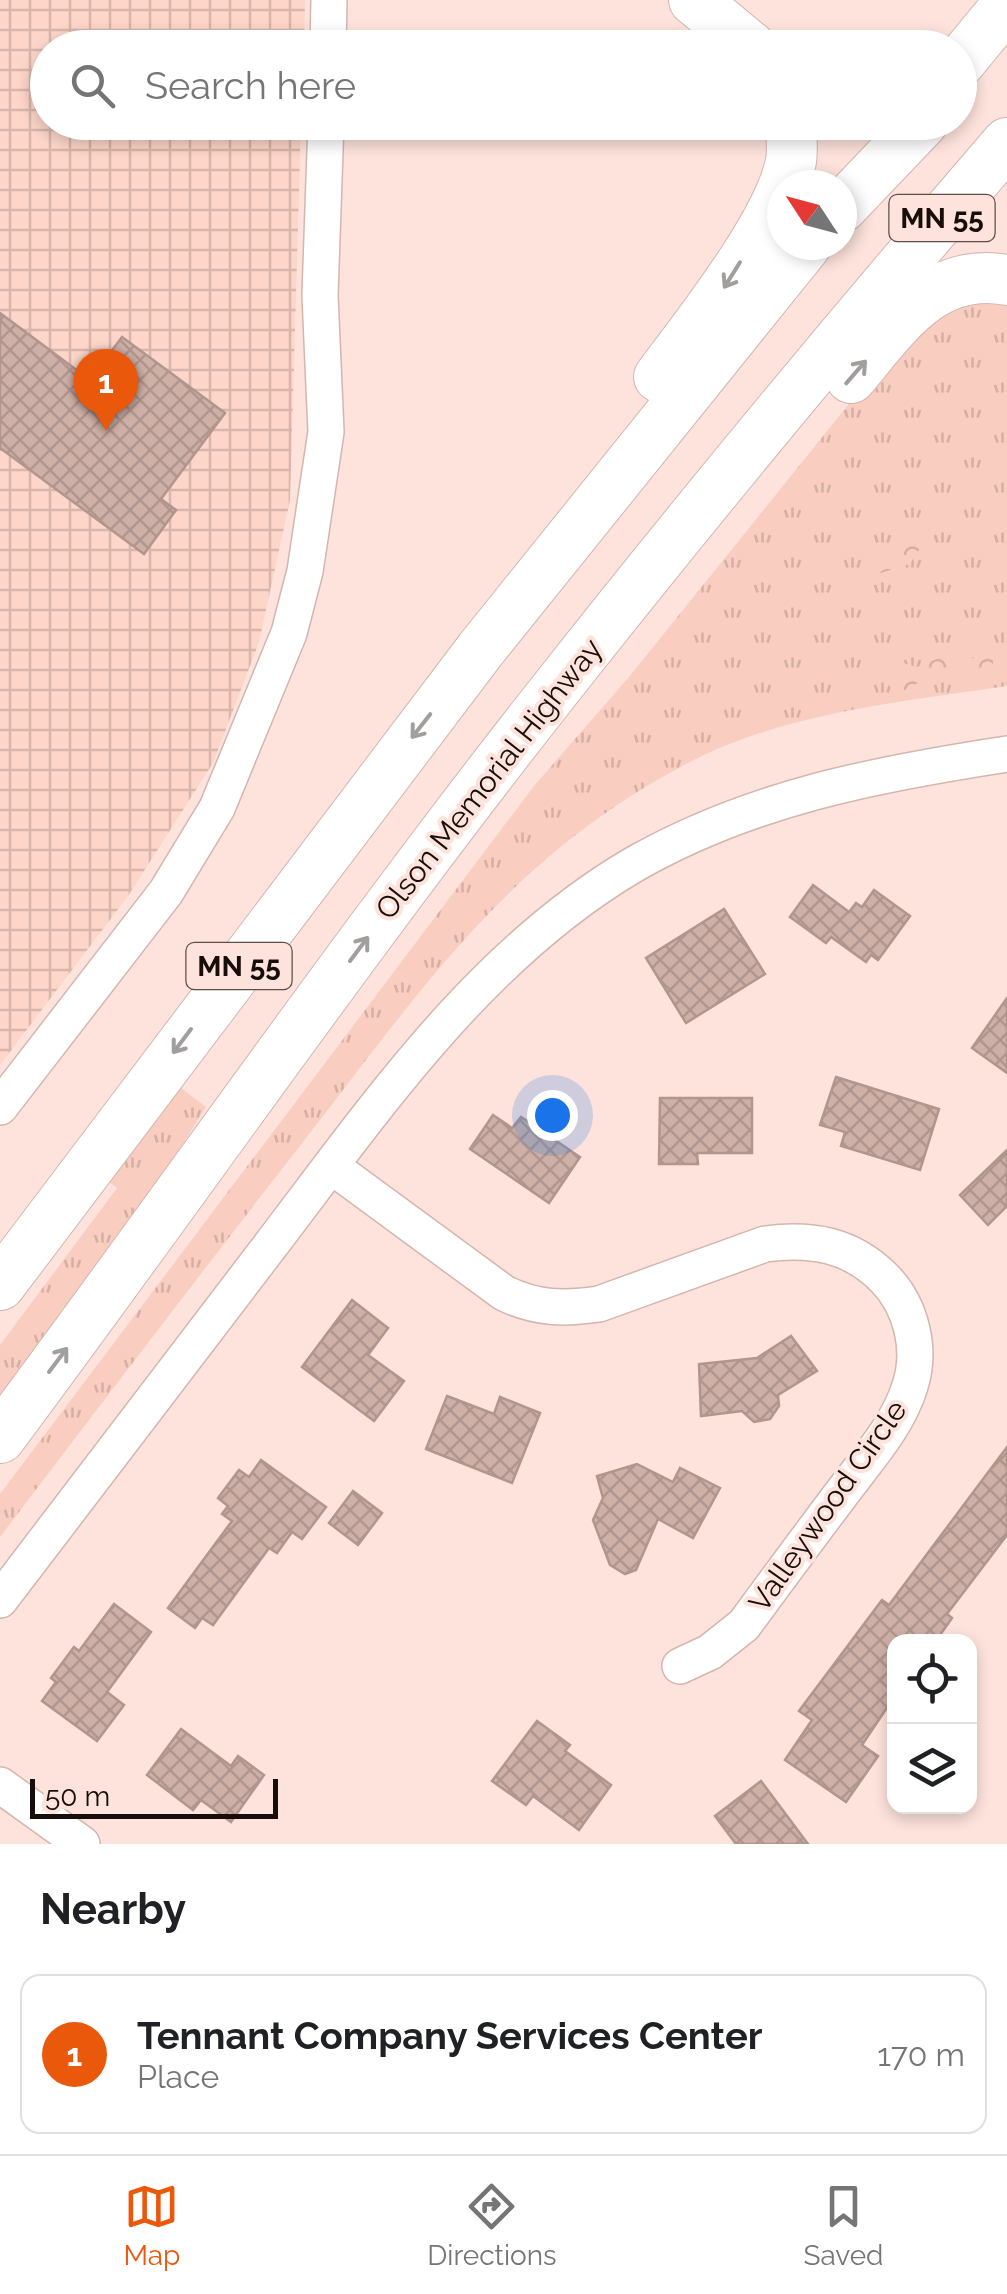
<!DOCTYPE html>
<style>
:root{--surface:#fff;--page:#f6f6f6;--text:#202124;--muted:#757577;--line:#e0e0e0;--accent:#ea580c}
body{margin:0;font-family:Raleway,sans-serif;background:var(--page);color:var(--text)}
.controls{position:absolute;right:30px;bottom:30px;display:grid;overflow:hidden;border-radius:20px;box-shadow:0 5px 15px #0003}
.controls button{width:90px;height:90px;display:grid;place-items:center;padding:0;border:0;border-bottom:2px solid var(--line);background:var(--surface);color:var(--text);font:50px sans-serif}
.compass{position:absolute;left:767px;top:170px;width:90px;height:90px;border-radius:50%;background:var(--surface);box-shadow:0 5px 15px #0003;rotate:306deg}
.scale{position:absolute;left:30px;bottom:25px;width:248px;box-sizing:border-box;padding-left:10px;border:5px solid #170d0a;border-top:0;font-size:28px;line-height:35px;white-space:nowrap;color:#170d0a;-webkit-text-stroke:8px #fde3db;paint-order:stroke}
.you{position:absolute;left:552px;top:1115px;width:35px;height:35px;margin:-25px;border:8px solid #fff;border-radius:50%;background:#1a73e8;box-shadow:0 0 0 15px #1a73e833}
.badge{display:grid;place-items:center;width:65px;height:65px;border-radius:50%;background:var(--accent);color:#fff;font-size:32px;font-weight:700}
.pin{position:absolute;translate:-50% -82px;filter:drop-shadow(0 2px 5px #0008)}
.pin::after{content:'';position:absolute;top:52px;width:35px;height:30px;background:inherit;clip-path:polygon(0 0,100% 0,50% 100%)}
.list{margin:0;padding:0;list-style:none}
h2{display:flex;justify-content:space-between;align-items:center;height:130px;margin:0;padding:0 40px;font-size:42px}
h2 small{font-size:32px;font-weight:400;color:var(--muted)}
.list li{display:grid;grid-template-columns:65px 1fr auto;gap:30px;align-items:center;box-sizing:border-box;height:160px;margin:0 20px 20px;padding:0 20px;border:2px solid var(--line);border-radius:20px}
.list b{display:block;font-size:38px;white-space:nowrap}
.list p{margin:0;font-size:32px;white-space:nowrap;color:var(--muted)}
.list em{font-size:32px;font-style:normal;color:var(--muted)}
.icon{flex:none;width:55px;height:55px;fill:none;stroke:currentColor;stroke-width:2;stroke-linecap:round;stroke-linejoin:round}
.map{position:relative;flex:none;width:1007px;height:1844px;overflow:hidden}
.search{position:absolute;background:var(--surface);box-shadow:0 5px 15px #0003;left:30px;right:30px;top:30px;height:110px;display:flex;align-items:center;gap:25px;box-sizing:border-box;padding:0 35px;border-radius:55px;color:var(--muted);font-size:38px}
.sheet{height:310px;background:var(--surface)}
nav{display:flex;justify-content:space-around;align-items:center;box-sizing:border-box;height:140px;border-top:2px solid var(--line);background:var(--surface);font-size:28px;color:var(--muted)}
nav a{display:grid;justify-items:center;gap:5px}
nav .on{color:var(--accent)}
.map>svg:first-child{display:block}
</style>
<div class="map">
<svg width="1007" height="1844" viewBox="0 0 1007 1844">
<defs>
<pattern id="industrial-grid" width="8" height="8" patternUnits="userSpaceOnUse" patternTransform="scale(2.5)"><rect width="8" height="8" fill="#fdd5c9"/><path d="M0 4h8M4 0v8" fill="none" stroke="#d8b6ab"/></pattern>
<pattern id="grass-tufts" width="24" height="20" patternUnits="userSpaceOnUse" patternTransform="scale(2.5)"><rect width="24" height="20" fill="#f9cdc0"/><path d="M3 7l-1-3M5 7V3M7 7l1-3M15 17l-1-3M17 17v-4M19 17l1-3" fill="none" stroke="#d5afa4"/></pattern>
<pattern id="forest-crowns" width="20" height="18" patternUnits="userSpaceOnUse" patternTransform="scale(2.5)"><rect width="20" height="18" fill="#f9cdc0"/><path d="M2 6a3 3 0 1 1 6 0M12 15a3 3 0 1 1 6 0" fill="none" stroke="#d5afa4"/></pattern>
<pattern id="building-cross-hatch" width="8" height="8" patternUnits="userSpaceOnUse" patternTransform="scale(2.5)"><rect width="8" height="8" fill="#ceb0a6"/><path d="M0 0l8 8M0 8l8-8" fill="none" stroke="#b0968e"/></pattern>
</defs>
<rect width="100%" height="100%" fill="#fde3db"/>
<!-- industrial -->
<polygon fill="url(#industrial-grid)" points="0,0 305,0 304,47 48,48 48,122 301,123 290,500 259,642 213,763 128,896 0,1065"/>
<!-- grass -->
<g fill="url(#grass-tufts)">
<path d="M1007 300V686C900 702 782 713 686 764 508 858 422 989 303 1142 201 1273 100 1405 0 1537V1494L534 786 629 677 898 343 950 306Z"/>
<polygon points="177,1085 206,1107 145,1204 0,1400 0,1345 117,1188 104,1178"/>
</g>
<!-- forest -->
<g fill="url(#forest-crowns)">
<polygon points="915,537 924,542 910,564 861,579 858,575 864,565 887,563"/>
<path d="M982 654 993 660V669C982 676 948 679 935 674L899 693 889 686V677L903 663 917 667 944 656 956 662 962 656 976 659Z"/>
</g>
<!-- building -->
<g fill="url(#building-cross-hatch)" stroke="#b2958c" stroke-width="2.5">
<polygon points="0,313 90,380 122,337 225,413 161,499 176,510 144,554 0,448"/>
<polygon points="813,885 849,912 856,903 862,907 874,890 910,916 878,960 871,955 866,962 831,937 826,943 790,917"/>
<polygon points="724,909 765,974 686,1023 646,958"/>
<polygon points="1007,998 1007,1073 972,1048"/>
<polygon points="836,1077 939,1109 920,1170 841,1146 845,1132 820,1125"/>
<polygon points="660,1098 752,1098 752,1153 697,1153 698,1164 659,1164"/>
<polygon points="493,1115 512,1128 521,1117 580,1157 549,1203 470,1149"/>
<polygon points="1007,1150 1007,1206 988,1225 960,1195"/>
<polygon points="352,1300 388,1328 368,1355 404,1381 374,1421 302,1367"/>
<polygon points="791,1336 817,1371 778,1395 779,1406 770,1419 754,1422 742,1411 701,1416 699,1364 757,1358"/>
<polygon points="447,1396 494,1414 500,1397 540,1413 512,1483 426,1449"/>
<polygon points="1007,1447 1007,1535 947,1614 952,1618 935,1642 894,1642 894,1697 862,1745 878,1756 846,1802 785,1760 812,1720 799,1711 882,1600 889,1605"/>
<polygon points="261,1460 326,1507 302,1539 292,1532 277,1553 269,1548 213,1625 202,1618 195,1628 168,1608 232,1521 222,1514 228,1506 218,1498 239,1470 249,1477"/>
<polygon points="637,1464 673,1482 680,1468 720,1488 693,1538 658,1519 636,1570 625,1574 610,1565 593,1520 603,1498 597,1476"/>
<polygon points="353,1491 382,1513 358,1545 329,1523"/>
<polygon points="114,1604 151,1632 107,1692 124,1705 97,1741 42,1701 56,1682 51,1678 74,1647 79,1651"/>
<polygon points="537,1721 570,1745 565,1751 611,1785 579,1830 533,1796 526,1805 492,1781"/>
<polygon points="181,1729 231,1766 238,1756 264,1775 231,1822 201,1800 193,1810 147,1775"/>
<polygon points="761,1781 808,1844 736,1844 715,1816"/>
</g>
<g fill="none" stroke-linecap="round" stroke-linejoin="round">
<defs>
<g id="minor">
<polyline points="328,48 329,0"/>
<polyline points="0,1107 166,892 217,808 289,633 305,571 326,432 320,295 326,122"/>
<path d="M331 1166 504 1293C537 1309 564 1309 599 1304L765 1244C811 1238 851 1244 885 1279 911 1306 922 1349 910 1386 898 1425 869 1457 845 1489 811 1534 777 1580 744 1625L710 1652 680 1666"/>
<path d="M0 1600C90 1482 180 1364 270 1246 376 1107 480 955 633 865 750 798 876 774 1007 754"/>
<polyline points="0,1785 82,1844"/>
</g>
<g id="highway">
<polyline points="694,0 752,48"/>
<polyline points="960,62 1007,5"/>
<polyline points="842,207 923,122"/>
<path d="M659 377C697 326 780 222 791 161 793 149 791 135 791 122"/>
<path d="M851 378C894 327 932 266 1007 280"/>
<polyline points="0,1285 481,649 806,245"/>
<path d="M0 1438C184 1191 359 938 550 696 698 508 851 324 1007 143"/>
</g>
</defs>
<!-- minor casing -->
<use href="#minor" stroke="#d4b6ad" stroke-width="38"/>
<!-- highway casing -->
<use href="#highway" stroke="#d4b6ad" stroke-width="52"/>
<!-- minor -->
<use href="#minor" stroke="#fff" stroke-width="35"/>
<!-- highway -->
<use href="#highway" stroke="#fff" stroke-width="50"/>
</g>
<!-- one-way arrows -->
<defs><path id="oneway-shaft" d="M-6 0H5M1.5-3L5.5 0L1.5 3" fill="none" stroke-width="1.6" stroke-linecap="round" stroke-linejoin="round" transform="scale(2.5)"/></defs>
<g stroke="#a29e9d">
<use href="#oneway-shaft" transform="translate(732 275) rotate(122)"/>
<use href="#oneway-shaft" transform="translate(856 372) rotate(-49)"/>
<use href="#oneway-shaft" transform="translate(421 726) rotate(128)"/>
<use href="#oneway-shaft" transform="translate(359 949) rotate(-53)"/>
<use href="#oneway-shaft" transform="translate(182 1041) rotate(127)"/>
<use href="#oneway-shaft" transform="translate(58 1360) rotate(-53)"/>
</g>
<g text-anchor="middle" stroke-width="8" stroke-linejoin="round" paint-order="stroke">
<!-- shield labels -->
<g fill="#fde3db" stroke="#5c4d49" stroke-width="2.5">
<rect x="889.5" y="195" width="105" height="46" rx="8"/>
<rect x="186.5" y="943" width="105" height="46" rx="8"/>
</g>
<g font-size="28" font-weight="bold" fill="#170d0a">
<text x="942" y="228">MN 55</text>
<text x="239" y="976">MN 55</text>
</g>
<!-- street labels -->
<g font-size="30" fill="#170d0a" stroke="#fde3db">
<text transform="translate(489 779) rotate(-52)" y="10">Olson Memorial Highway</text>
<text transform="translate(828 1506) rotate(-55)" y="10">Valleywood Circle</text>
</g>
</g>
</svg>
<div class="controls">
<button><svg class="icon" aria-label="locate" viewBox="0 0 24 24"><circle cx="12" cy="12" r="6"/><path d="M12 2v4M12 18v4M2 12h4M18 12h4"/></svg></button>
<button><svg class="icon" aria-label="layers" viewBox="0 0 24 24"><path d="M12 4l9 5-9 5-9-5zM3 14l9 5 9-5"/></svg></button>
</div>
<svg class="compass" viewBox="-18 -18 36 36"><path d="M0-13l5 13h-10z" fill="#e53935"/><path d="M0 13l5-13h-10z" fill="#757577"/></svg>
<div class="scale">50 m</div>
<div class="you"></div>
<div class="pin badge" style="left:106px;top:431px">1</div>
<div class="search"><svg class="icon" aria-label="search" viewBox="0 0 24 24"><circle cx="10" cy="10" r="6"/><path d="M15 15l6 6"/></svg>Search here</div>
</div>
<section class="sheet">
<h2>Nearby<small></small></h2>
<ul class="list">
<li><span class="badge">1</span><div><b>Tennant Company Services Center</b><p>Place</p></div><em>170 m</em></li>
</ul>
</section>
<nav>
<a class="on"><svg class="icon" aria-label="map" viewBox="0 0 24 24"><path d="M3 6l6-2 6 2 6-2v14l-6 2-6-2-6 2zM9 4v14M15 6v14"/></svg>Map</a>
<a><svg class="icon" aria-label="directions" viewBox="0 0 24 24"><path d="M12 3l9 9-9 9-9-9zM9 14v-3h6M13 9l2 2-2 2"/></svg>Directions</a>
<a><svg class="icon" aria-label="saved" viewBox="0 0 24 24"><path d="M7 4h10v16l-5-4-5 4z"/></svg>Saved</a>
</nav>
